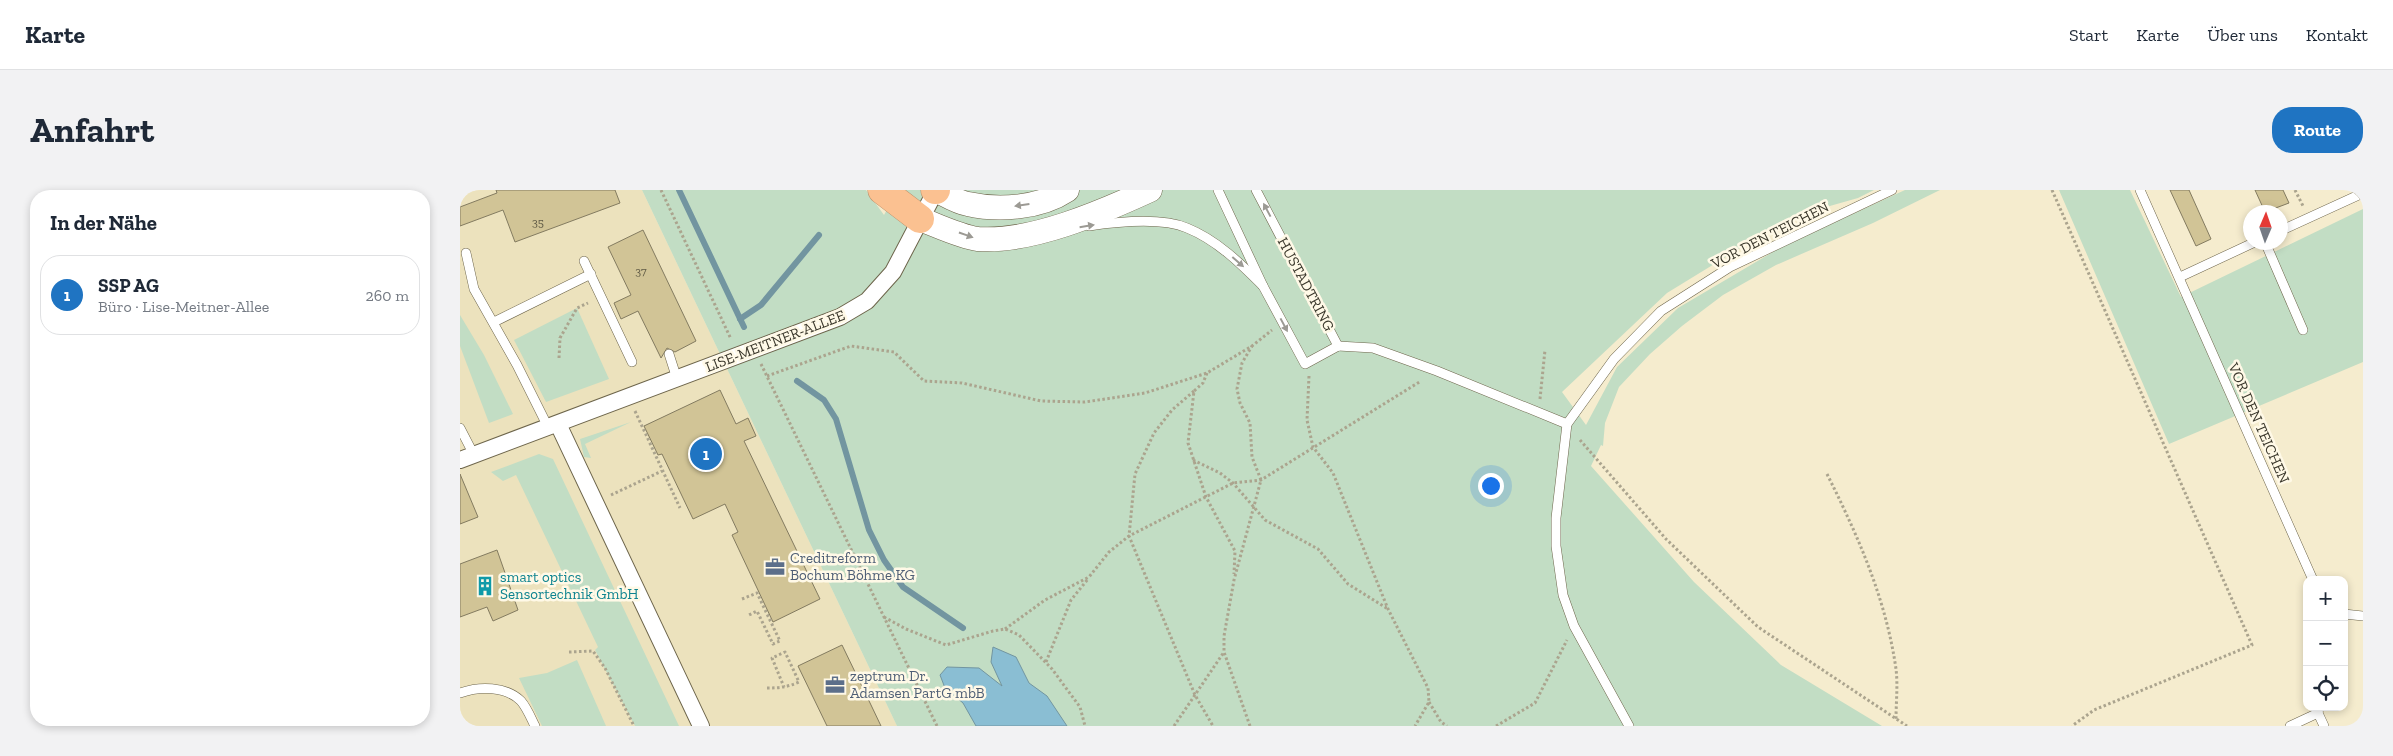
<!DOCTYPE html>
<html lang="de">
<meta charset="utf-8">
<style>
:root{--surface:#fff;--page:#f2f2f3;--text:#1f2937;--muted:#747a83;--line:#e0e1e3;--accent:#1f74c2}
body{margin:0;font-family:"Zilla Slab",serif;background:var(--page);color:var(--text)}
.controls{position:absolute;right:15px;bottom:15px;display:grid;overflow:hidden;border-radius:10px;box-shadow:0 2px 8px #0003}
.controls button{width:45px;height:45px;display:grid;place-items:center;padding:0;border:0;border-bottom:1px solid var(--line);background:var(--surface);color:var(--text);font:25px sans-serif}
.compass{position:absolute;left:1783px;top:15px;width:45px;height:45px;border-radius:50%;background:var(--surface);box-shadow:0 2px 8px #0003;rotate:2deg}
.you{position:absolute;left:1030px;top:295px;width:18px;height:18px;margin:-12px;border:4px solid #fff;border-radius:50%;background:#1a73e8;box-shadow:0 0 0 8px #1a73e833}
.badge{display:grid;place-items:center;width:32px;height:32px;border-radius:50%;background:var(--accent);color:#fff;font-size:16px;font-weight:700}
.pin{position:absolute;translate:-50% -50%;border:2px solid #fff;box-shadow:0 1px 5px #0006}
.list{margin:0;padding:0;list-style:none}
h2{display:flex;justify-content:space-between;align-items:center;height:65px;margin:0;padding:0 20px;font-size:21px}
h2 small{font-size:16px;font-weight:400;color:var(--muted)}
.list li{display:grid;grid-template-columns:32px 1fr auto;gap:15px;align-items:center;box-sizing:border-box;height:80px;margin:0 10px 10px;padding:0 10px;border:1px solid var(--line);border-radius:20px}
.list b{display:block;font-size:19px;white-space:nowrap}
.list p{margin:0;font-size:16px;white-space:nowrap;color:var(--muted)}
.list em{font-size:16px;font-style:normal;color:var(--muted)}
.icon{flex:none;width:28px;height:28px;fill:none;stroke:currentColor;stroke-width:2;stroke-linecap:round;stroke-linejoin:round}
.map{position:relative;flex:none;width:1903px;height:536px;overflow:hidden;border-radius:20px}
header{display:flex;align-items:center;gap:30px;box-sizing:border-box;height:70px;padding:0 25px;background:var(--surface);border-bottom:1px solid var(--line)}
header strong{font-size:24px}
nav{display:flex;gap:28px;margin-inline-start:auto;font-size:18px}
.intro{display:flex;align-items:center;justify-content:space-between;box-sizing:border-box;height:120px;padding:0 30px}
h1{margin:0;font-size:35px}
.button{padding:12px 22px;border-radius:20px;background:var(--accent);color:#fff;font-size:18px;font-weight:700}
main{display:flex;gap:30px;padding:0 30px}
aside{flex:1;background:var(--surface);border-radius:20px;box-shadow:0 2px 8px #0003}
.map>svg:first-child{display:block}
</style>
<header>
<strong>Karte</strong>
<nav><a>Start</a><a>Karte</a><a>Über uns</a><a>Kontakt</a></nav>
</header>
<div class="intro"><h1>Anfahrt</h1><a class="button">Route</a></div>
<main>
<aside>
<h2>In der Nähe<small></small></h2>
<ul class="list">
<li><span class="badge">1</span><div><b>SSP AG</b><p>Büro · Lise-Meitner-Allee</p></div><em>260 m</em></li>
</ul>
</aside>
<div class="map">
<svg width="1903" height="536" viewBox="0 0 1903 536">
<rect width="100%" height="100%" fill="#f5ecce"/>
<!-- built -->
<polygon fill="#ece2bd" points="0,0 182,0 437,536 0,536"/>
<!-- green -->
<g fill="#c2ddc4">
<polygon points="182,0 406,0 424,25 438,0 1414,0 1398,8 1331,27 1207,103 1102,202 1126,235 1157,177 1218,118 1323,56 1445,0 1480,0 1413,33 1316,75 1263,105 1222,136 1190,164 1159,197 1145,233 1143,256 1141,255 1131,276 1234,392 1321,475 1422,536 437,536"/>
<polygon points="1599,0 1670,0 1721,107 1903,19 1903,172 1709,254"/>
<polygon points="117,118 149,189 86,212 54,150"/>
<polygon points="0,125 24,165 53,224 29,233 0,156"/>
<polygon points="171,232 125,254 131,268 124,267 120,249"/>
<polygon points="79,264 93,269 219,536 175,536 135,460 138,457 56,285 43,291 31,282"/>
<polygon points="117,470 146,536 82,536 59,488 87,483"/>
</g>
<!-- water -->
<polygon fill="#8abed3" stroke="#7295a0" points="533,457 556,467 569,493 587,506 607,536 516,536 503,513 485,498 480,485 487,477 519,478 542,496 531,472"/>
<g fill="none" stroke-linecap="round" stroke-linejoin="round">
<!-- stream -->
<g stroke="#7295a0" stroke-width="6">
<polyline points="219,0 284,137"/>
<polyline points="280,129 301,115 359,45"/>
<polyline points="337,191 364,210 376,229 409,340 424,370 443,397 503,438"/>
</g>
</g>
<!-- building -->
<g fill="#d1c496" stroke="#837b60">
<polygon points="36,0 155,0 160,13 55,52 43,20 0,36 0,17 37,3"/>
<polygon points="1710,0 1729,0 1751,49 1736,56"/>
<polygon points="1795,0 1823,0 1829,13 1805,22"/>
<polygon points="183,40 236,151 215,162 207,158 201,168 178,121 161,129 154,113 171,105 148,57"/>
<polygon points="260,200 276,234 288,228 296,246 284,251 360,409 313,432 272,345 278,342 265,314 233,329 202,264 198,265 184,236"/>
<polygon points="0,284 18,327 0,334"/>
<polygon points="37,360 58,420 33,431 27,417 0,427 0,374"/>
<polygon points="382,455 411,515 421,536 367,536 338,476"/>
</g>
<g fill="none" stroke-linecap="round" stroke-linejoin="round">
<defs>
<g id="lane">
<polyline points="758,0 803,96 845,174 878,156"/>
<polyline points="796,0 878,156"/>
<polyline points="1680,0 1853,390"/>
<path d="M629 36C656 32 701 27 727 38 757 50 781 74 803 96"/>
<polyline points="1820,41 1903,3"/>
<polyline points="1805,52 1843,140"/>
<polyline points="6,63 14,99 57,175 88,237"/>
<polyline points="124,71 172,172"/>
<polyline points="1720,87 1795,52"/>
<polyline points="34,132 131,84"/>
<polyline points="878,156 913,158 977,181 1107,234"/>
<polyline points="209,164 217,189"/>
<polyline points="0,238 14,265"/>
<polyline points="1884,424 1903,426"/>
<path d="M0 503C19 496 46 496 61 511 67 518 71 528 75 536"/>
<polyline points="1858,523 1864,536"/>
<polyline points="1169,536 1114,436 1103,405 1096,356 1096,328 1107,234 1154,169 1201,121 1270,77 1432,0"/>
<polyline points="1830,536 1858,523 1859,517"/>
</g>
<g id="street">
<polyline points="98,234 241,536"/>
<polyline points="0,270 380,127 407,111 433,82 476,0"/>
</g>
<g id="secondary">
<path d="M476 0C486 5 497 12 508 14 539 21 580 18 607 0"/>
<path d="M460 29C476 35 501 47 518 49 571 53 642 22 690 0"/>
</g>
<g id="highway">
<polyline points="422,0 460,29"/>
<polyline points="475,0 476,0"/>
</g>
</defs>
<!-- lane casing -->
<use href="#lane" stroke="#6d654b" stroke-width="10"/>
<!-- street casing -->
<use href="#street" stroke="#6d654b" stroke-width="18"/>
<!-- secondary casing -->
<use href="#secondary" stroke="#6d654b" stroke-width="25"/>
<!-- highway casing -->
<use href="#highway" stroke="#b7906d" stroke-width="29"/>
<!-- path -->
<g stroke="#aba48e" stroke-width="3" stroke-dasharray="2.5 2.5" stroke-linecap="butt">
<polyline points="201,0 271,149"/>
<polyline points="1592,0 1792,455 1634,520 1612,536"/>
<polyline points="1835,0 1843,16"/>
<polyline points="99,168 100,148 117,118 128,113"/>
<polyline points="301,174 477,536"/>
<polyline points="747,183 743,193 734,201 728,253 746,307 775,361 774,384"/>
<polyline points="307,186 391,156 434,162 464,191 502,193 581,211 625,212 685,203 747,183 792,156 812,140"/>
<polyline points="849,186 847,230 853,257 873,283 928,419 968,498 969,512 955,536"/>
<polyline points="734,201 712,220 694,243 675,284 669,346 735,505 753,536"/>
<polyline points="1080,209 1085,160"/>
<polyline points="175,221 220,318"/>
<polyline points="1120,250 1206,349 1298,437 1447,536"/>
<polyline points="733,270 760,283 773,293 805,330 858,359 888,394 928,419"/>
<path d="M1367 284C1398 346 1426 409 1436 479 1438 495 1436 513 1436 529"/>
<polyline points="151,305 202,281"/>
<polyline points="282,409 297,403 320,451 313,454 297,421 289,425"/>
<polyline points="424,427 446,439 486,455 533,441 545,439 559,445 592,479 620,517 625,536"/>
<polyline points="545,439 585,410 629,387 649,362 669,346 773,293 801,290 961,191"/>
<polyline points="109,462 133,461 145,478 174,536"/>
<polyline points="586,472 611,410 628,389"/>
<path d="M307 498C319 498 328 497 339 492L325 462 312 468 324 497"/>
<polyline points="969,512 981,532 987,536"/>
<polyline points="714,536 764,462"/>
<polyline points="790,536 764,462 764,446 774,390 801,290 792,267 790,233 780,213 777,199 782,173 792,156"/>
<polyline points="1036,536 1075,513 1107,450"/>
</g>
<!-- lane -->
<use href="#lane" stroke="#fff" stroke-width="9"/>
<!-- street -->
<use href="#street" stroke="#fff" stroke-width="16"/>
<!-- secondary -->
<use href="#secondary" stroke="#fff" stroke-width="24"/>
<!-- highway -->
<use href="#highway" stroke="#fbc191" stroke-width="28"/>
</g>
<!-- one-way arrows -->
<defs><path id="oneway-solid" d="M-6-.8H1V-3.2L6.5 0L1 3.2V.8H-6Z" transform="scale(1.25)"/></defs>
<g fill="#9c9a94">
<use href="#oneway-solid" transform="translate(562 15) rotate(172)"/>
<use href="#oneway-solid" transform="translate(807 20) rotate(-118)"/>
<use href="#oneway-solid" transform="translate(627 36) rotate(-9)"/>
<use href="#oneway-solid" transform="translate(506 45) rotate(19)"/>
<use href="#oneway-solid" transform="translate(778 72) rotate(41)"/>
<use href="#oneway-solid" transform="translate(824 135) rotate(62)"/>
</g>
<!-- icons -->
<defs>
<symbol id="office-bare" viewBox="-9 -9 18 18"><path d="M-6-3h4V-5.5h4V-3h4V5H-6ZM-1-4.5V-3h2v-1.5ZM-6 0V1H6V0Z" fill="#5c6f8a" stroke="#fff9e7" stroke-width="2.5" paint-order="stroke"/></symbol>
<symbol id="building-bare" viewBox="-9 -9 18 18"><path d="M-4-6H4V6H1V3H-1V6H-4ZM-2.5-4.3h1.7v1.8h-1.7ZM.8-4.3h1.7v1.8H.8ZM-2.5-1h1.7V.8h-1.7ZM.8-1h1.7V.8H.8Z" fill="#0f9aa8" stroke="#fff9e7" stroke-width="2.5" paint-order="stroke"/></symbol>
</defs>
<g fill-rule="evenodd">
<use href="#office-bare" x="301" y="363" width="28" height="28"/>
<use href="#building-bare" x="11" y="382" width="28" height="28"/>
<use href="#office-bare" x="361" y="481" width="28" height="28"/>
</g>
<g text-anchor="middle" stroke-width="5" stroke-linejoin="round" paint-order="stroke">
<!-- number labels -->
<g font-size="12" fill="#5f5a45">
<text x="78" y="36">35</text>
<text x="181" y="85">37</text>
</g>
<!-- street labels -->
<g font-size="15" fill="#39362a" stroke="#fff9e7">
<text transform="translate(1310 45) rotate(-27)" y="5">VOR DEN TEICHEN</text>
<text transform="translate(846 94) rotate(62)" y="5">HUSTADTRING</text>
<text transform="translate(315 151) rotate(-21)" y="5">LISE-MEITNER-ALLEE</text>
<text transform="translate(1799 233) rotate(66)" y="5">VOR DEN TEICHEN</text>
</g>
<!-- service labels -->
<g font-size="15" fill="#4e5e75" stroke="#fff9e7" text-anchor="start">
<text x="330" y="373">Creditreform<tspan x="330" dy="17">Bochum Böhme KG</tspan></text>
<text x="390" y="491">zeptrum Dr.<tspan x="390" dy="17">Adamsen PartG mbB</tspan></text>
</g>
<!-- culture labels -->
<g font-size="15" fill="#0d838f" stroke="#fff9e7" text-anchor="start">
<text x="40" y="392">smart optics<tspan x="40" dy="17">Sensortechnik GmbH</tspan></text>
</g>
</g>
</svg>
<div class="controls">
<button>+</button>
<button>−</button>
<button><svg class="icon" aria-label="locate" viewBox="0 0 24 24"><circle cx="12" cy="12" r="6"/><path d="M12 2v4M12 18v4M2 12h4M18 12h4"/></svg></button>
</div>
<svg class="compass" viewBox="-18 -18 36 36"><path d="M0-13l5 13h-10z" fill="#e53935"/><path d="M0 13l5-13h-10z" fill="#747a83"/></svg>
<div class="you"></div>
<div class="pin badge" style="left:246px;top:264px">1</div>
</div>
</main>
